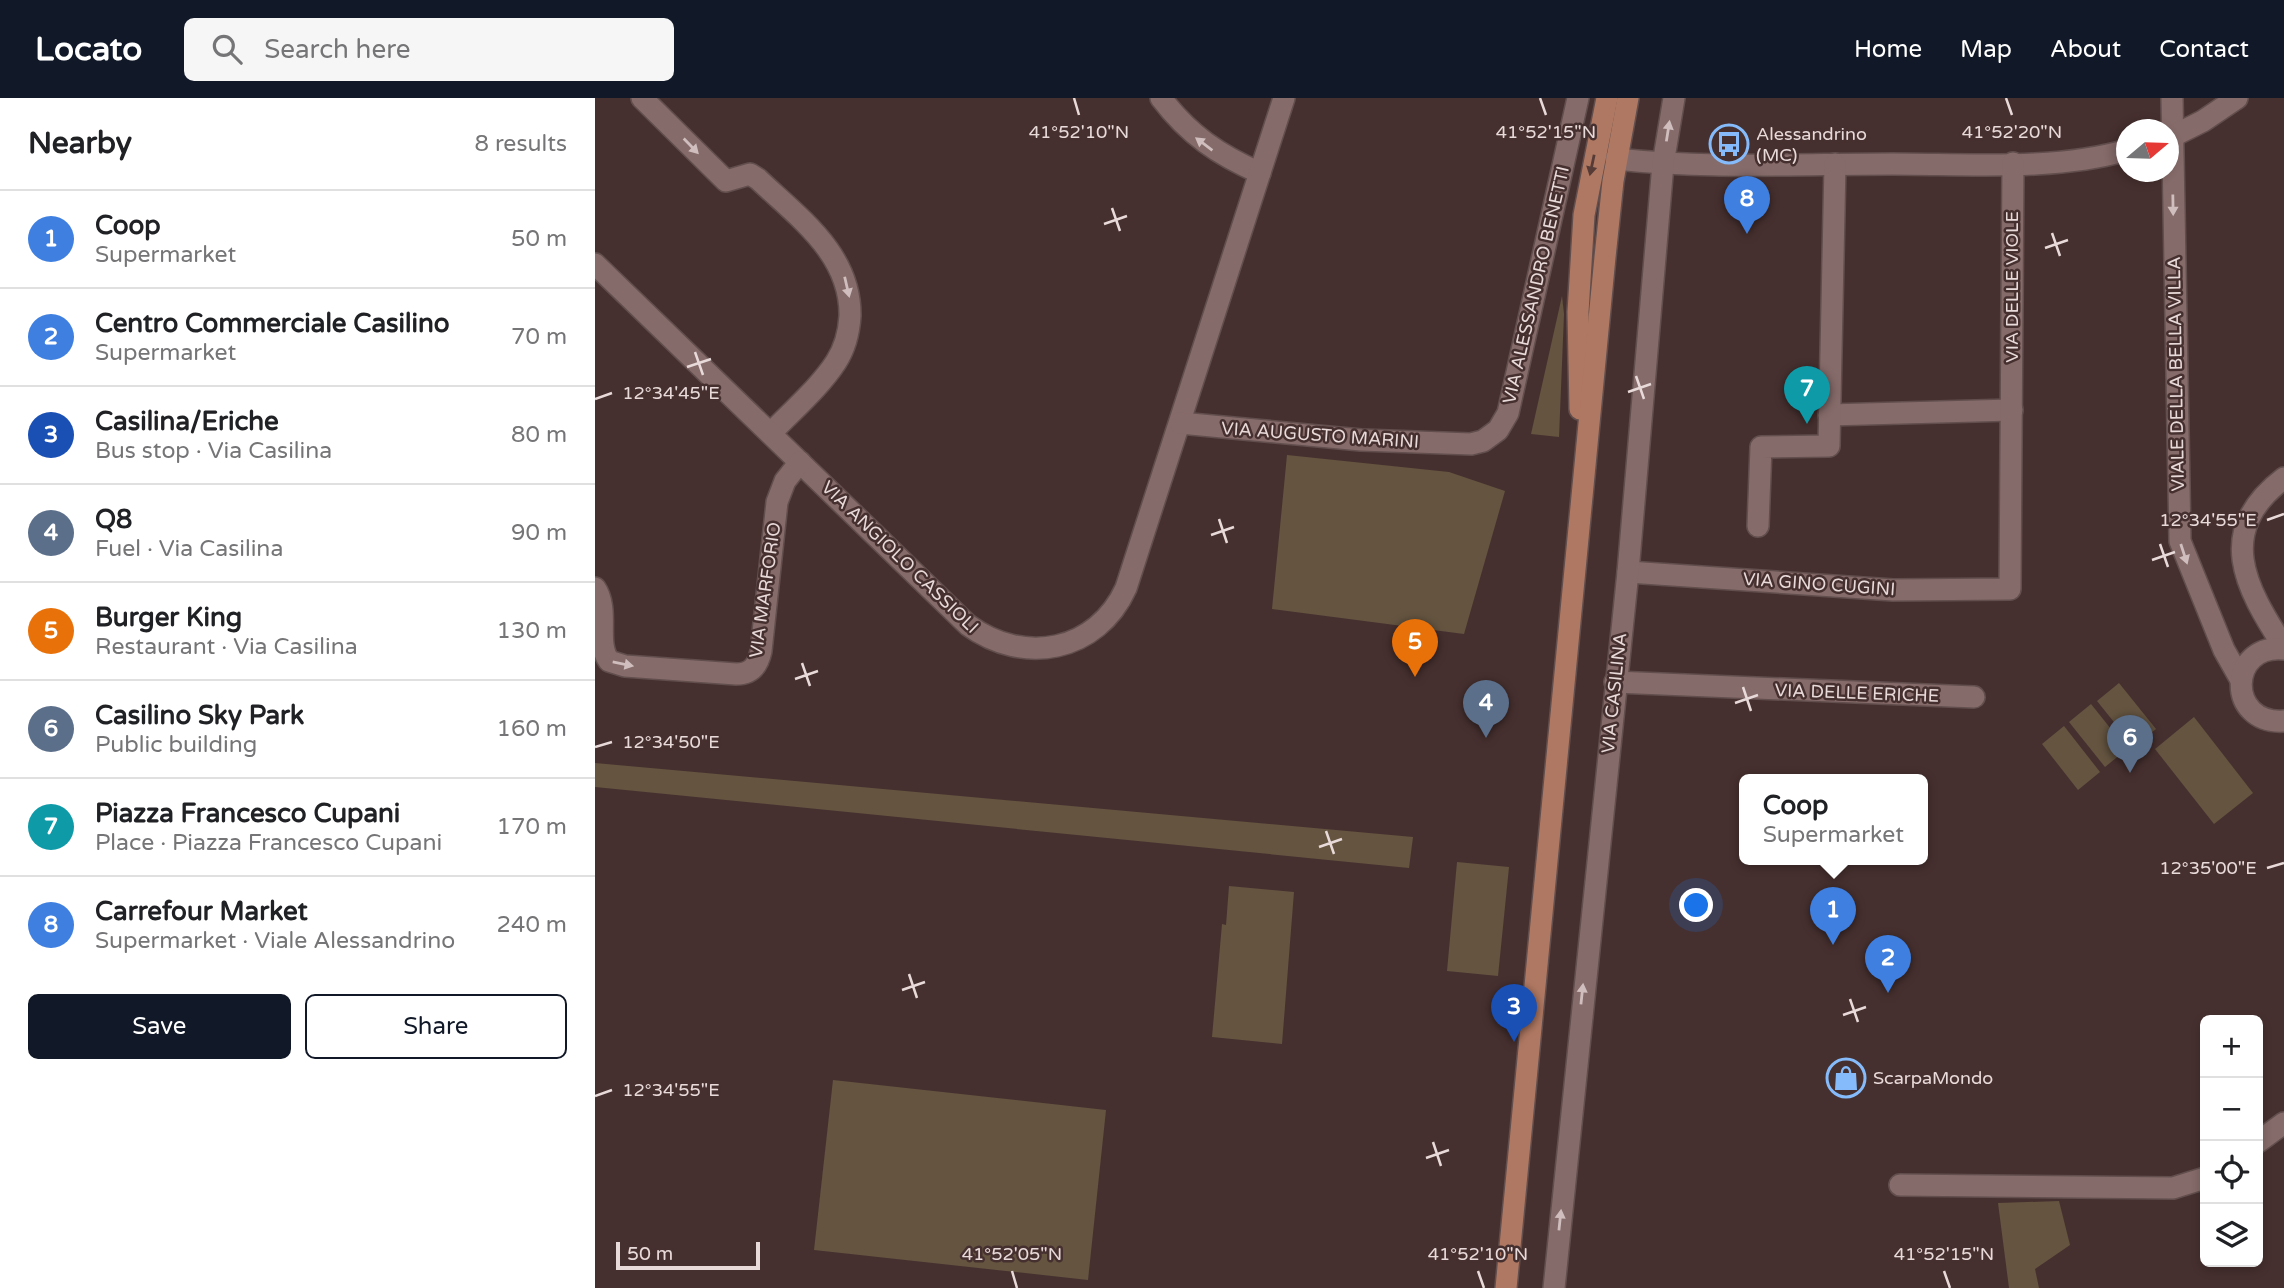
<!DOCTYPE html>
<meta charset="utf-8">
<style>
:root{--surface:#fff;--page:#f6f6f6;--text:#202124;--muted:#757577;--line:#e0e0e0;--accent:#111827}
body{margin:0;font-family:"Varela Round",sans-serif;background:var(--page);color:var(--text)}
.controls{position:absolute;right:21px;bottom:21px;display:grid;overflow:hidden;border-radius:10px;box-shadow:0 4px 10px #0003}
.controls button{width:63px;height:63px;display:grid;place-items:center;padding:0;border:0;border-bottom:2px solid var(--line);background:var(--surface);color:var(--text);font:35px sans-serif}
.compass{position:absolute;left:1521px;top:21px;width:63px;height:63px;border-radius:50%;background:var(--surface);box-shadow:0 4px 10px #0003;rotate:71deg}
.scale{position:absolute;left:21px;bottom:18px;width:144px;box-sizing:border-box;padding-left:7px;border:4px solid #e8dad9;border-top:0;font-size:19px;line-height:24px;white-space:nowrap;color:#e8dad9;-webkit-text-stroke:5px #46302f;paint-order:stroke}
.you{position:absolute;left:1102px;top:808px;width:24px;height:24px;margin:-18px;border:5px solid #fff;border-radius:50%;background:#1a73e8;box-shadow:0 0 0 10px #1a73e833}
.badge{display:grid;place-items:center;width:46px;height:46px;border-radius:50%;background:var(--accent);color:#fff;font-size:23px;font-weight:700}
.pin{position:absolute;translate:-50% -58px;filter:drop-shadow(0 2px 4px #0008)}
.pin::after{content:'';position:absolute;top:37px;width:24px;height:21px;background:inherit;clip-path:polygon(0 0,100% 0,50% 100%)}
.popup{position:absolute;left:1144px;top:676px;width:189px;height:91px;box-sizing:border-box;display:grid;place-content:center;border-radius:10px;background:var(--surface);filter:drop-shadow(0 2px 5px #0005);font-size:23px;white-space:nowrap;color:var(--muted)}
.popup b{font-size:26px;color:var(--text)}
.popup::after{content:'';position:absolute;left:50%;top:100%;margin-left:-14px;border:14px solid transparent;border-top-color:var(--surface)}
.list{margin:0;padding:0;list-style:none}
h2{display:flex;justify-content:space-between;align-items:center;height:91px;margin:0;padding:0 28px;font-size:30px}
h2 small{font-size:23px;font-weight:400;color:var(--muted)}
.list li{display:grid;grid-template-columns:46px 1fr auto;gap:21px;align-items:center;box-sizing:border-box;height:98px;padding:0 28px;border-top:2px solid var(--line)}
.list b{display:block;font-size:26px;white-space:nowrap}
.list p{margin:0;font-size:23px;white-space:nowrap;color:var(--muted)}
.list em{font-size:23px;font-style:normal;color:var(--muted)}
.actions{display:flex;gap:14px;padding:21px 28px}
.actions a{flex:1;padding:16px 0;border:2px solid var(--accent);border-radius:10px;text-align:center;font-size:24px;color:var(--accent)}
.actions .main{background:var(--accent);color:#fff}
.icon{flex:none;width:38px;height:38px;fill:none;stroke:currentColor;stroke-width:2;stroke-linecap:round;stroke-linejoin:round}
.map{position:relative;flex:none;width:1689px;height:1190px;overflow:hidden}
header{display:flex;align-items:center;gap:42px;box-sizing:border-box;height:98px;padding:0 35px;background:var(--accent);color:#fff}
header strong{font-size:33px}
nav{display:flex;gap:38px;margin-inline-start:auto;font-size:24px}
.search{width:490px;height:63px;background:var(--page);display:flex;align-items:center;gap:18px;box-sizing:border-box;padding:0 24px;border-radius:10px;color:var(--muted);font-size:26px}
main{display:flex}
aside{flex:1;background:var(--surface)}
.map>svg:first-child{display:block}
</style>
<header>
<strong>Locato</strong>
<div class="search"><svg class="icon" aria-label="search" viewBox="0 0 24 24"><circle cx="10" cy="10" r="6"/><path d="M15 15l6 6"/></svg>Search here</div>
<nav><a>Home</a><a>Map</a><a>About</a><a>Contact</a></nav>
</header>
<main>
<aside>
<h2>Nearby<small>8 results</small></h2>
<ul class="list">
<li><span class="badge" style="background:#3f7fe0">1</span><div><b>Coop</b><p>Supermarket</p></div><em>50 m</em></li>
<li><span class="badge" style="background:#3f7fe0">2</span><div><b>Centro Commerciale Casilino</b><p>Supermarket</p></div><em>70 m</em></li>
<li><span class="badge" style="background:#1a4fb4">3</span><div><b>Casilina/Eriche</b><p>Bus stop · Via Casilina</p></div><em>80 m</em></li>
<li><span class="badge" style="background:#5c6f8a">4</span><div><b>Q8</b><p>Fuel · Via Casilina</p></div><em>90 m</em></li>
<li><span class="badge" style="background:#e8710a">5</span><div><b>Burger King</b><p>Restaurant · Via Casilina</p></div><em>130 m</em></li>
<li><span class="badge" style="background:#5c6f8a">6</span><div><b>Casilino Sky Park</b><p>Public building</p></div><em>160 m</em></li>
<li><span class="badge" style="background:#0f9aa8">7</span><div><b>Piazza Francesco Cupani</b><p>Place · Piazza Francesco Cupani</p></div><em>170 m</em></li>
<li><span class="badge" style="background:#3f7fe0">8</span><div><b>Carrefour Market</b><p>Supermarket · Viale Alessandrino</p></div><em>240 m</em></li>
</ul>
<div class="actions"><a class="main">Save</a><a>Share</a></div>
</aside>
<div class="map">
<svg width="1689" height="1190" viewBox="0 0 1689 1190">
<rect width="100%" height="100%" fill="#46302f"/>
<!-- green -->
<g fill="#645440">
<polygon points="967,198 969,216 964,339 936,336"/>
<polygon points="692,357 854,374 910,393 869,536 677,511"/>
<polygon points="1524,585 1561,631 1539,649 1502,603"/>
<polygon points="1496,606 1532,651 1510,669 1474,624"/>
<polygon points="1599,619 1658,695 1619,726 1560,651"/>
<polygon points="1469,628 1505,674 1483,692 1447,646"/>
<polygon points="0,665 818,739 814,770 0,689"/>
<polygon points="862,764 914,769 903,878 852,873"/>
<polygon points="634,788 699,794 687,946 617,939 627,826 631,827"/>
<polygon points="238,982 511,1012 493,1182 219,1152"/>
<polygon points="1464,1103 1475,1147 1440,1171 1444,1190 1414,1190 1403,1105"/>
</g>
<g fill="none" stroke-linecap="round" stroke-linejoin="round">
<defs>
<g id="minor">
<path d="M47 0 131 83 155 76 163 81C204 120 256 156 255 218 254 234 250 250 241 264 224 290 198 312 176 335"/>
<path d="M566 0C594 37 624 57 665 75"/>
<polyline points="1577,0 1585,443 1629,552 1646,582"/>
<polyline points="1574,40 1608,23 1642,0"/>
<path d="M1021 61C1113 71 1206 66 1298 66 1372 66 1461 73 1532 52"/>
<path d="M0 166 373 527C429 568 502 554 531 490L689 0"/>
<polyline points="1234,317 1417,312"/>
<polyline points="585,325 766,342 876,346 888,343 903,332 913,315 983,0"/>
<path d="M1689 380C1619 433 1650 489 1689 549"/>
<polyline points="1163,428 1166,349 1234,348 1240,66"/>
<polyline points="1033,474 1298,492 1415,491 1418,65"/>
<path d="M0 490C15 512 0 544 14 563L30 568 141 576C157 576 163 567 166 553L182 404 190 383 205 364"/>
<path d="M1689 551C1633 545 1631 627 1689 623"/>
<polyline points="1020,584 1379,599"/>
<polyline points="1663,1044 1689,1025"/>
<polyline points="1305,1087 1578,1090 1610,1080"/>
<polyline points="959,1190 1033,474 1068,66 1079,0"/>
</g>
<g id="major">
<polyline points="985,311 983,214 989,117 1012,0"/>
<polyline points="911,1190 1010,159 1018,83 1033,0"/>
</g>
</defs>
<!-- minor casing -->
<use href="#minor" stroke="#614e4d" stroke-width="24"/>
<!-- major casing -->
<use href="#major" stroke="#614e4d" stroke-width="24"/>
<!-- minor -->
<use href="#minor" stroke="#856b6a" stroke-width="21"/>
<!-- major -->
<use href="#major" stroke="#af7862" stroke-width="21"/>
</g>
<!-- one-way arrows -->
<defs><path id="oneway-solid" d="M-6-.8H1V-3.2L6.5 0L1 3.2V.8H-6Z" transform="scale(1.75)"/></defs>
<g fill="#cfbebd">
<use href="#oneway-solid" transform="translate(1073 33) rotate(-81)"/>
<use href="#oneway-solid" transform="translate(609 46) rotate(-143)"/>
<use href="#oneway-solid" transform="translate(96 48) rotate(46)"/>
<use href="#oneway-solid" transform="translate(1578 107) rotate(89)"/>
<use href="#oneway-solid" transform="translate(252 189) rotate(77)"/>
<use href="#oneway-solid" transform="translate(1589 456) rotate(72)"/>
<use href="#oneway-solid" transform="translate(28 566) rotate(11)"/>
<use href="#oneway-solid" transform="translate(987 896) rotate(-84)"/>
<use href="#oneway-solid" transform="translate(965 1122) rotate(-84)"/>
</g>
<use fill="#563b37" href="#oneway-solid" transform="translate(997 67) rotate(102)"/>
<!-- ticks -->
<path fill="none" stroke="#e8dad9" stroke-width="2.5" d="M479 0 484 17M945 0 951 17M1411 0 1417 17M517 110 525 133M509 126 532 118M1457 135 1465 158M1450 150 1473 142M100 254 108 277M92 269 116 261M1041 278 1049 301M1033 294 1056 286M0 301 17 295M624 421 632 445M1672 422 1689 416M616 437 639 429M1565 446 1573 469M1557 462 1580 454M207 565 215 588M200 581 223 573M1148 589 1156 613M1140 605 1163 597M0 649 17 644M731 733 739 756M724 749 747 741M1672 770 1689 765M314 876 322 900M307 892 330 884M1255 901 1263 924M1248 917 1271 909M0 998 17 992M838 1044 846 1068M831 1060 854 1052M417 1173 422 1190M883 1173 889 1190M1349 1173 1355 1190"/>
<!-- icons -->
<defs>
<symbol id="bus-ring" viewBox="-11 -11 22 22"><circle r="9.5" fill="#46302f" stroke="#85bbfb" stroke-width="1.5"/><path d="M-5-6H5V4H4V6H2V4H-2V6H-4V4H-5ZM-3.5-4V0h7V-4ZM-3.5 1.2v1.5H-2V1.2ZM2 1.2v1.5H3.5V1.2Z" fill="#85bbfb"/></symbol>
<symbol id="shop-ring" viewBox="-11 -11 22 22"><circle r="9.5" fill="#46302f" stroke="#85bbfb" stroke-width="1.5"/><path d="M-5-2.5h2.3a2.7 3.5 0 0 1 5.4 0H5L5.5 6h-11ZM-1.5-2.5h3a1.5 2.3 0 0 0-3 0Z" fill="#85bbfb"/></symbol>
</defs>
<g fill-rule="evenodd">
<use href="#bus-ring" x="1112" y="24" width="44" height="44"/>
<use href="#shop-ring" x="1229" y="958" width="44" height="44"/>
</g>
<g text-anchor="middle" stroke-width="5" stroke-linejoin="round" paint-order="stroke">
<!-- poi labels -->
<g font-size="18" fill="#e8dad9" stroke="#46302f" text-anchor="start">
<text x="1161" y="42">Alessandrino<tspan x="1161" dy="21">(MC)</tspan></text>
<text x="1278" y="986">ScarpaMondo</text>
</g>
<!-- street labels -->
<g font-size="18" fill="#e8dad9" stroke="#46302f">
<text transform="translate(941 187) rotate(-77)" y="6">VIA ALESSANDRO BENETTI</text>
<text transform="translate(1417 189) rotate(-90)" y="6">VIA DELLE VIOLE</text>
<text transform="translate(1581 276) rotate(-91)" y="6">VIALE DELLA BELLA VILLA</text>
<text transform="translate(725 337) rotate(4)" y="6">VIA AUGUSTO MARINI</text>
<text transform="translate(305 459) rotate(44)" y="6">VIA ANGIOLO CASSIOLI</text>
<text transform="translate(1224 486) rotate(4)" y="6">VIA GINO CUGINI</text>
<text transform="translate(170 492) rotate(-82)" y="6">VIA MARFORIO</text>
<text transform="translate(1019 595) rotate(-84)" y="6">VIA CASILINA</text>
<text transform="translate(1262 595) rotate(2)" y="6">VIA DELLE ERICHE</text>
</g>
</g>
<g font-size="18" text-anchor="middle" fill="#e8dad9" stroke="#46302f" stroke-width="5" stroke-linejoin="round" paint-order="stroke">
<text x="484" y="40">41°52'10"N</text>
<text x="951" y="40">41°52'15"N</text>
<text x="1417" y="40">41°52'20"N</text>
<text x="76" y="301">12°34'45"E</text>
<text x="1613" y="428">12°34'55"E</text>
<text x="76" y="650">12°34'50"E</text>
<text x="1613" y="776">12°35'00"E</text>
<text x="76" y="998">12°34'55"E</text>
<text x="417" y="1162">41°52'05"N</text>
<text x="883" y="1162">41°52'10"N</text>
<text x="1349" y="1162">41°52'15"N</text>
</g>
</svg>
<div class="controls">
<button>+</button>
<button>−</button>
<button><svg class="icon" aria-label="locate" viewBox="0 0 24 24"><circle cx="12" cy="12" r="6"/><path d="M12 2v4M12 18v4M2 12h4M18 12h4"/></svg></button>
<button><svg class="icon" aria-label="layers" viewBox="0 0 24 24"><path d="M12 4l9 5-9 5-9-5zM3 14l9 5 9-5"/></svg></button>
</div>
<svg class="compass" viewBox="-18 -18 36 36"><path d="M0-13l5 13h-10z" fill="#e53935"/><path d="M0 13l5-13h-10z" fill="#757577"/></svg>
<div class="scale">50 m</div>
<div class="you"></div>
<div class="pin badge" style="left:1238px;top:847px;background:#3f7fe0">1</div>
<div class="popup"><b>Coop</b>Supermarket</div>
<div class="pin badge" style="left:1293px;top:895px;background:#3f7fe0">2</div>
<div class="pin badge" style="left:919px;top:944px;background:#1a4fb4">3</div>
<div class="pin badge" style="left:891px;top:640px;background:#5c6f8a">4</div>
<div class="pin badge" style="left:820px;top:579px;background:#e8710a">5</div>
<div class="pin badge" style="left:1535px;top:675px;background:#5c6f8a">6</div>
<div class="pin badge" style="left:1212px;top:326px;background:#0f9aa8">7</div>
<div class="pin badge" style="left:1152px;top:136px;background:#3f7fe0">8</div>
</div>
</main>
